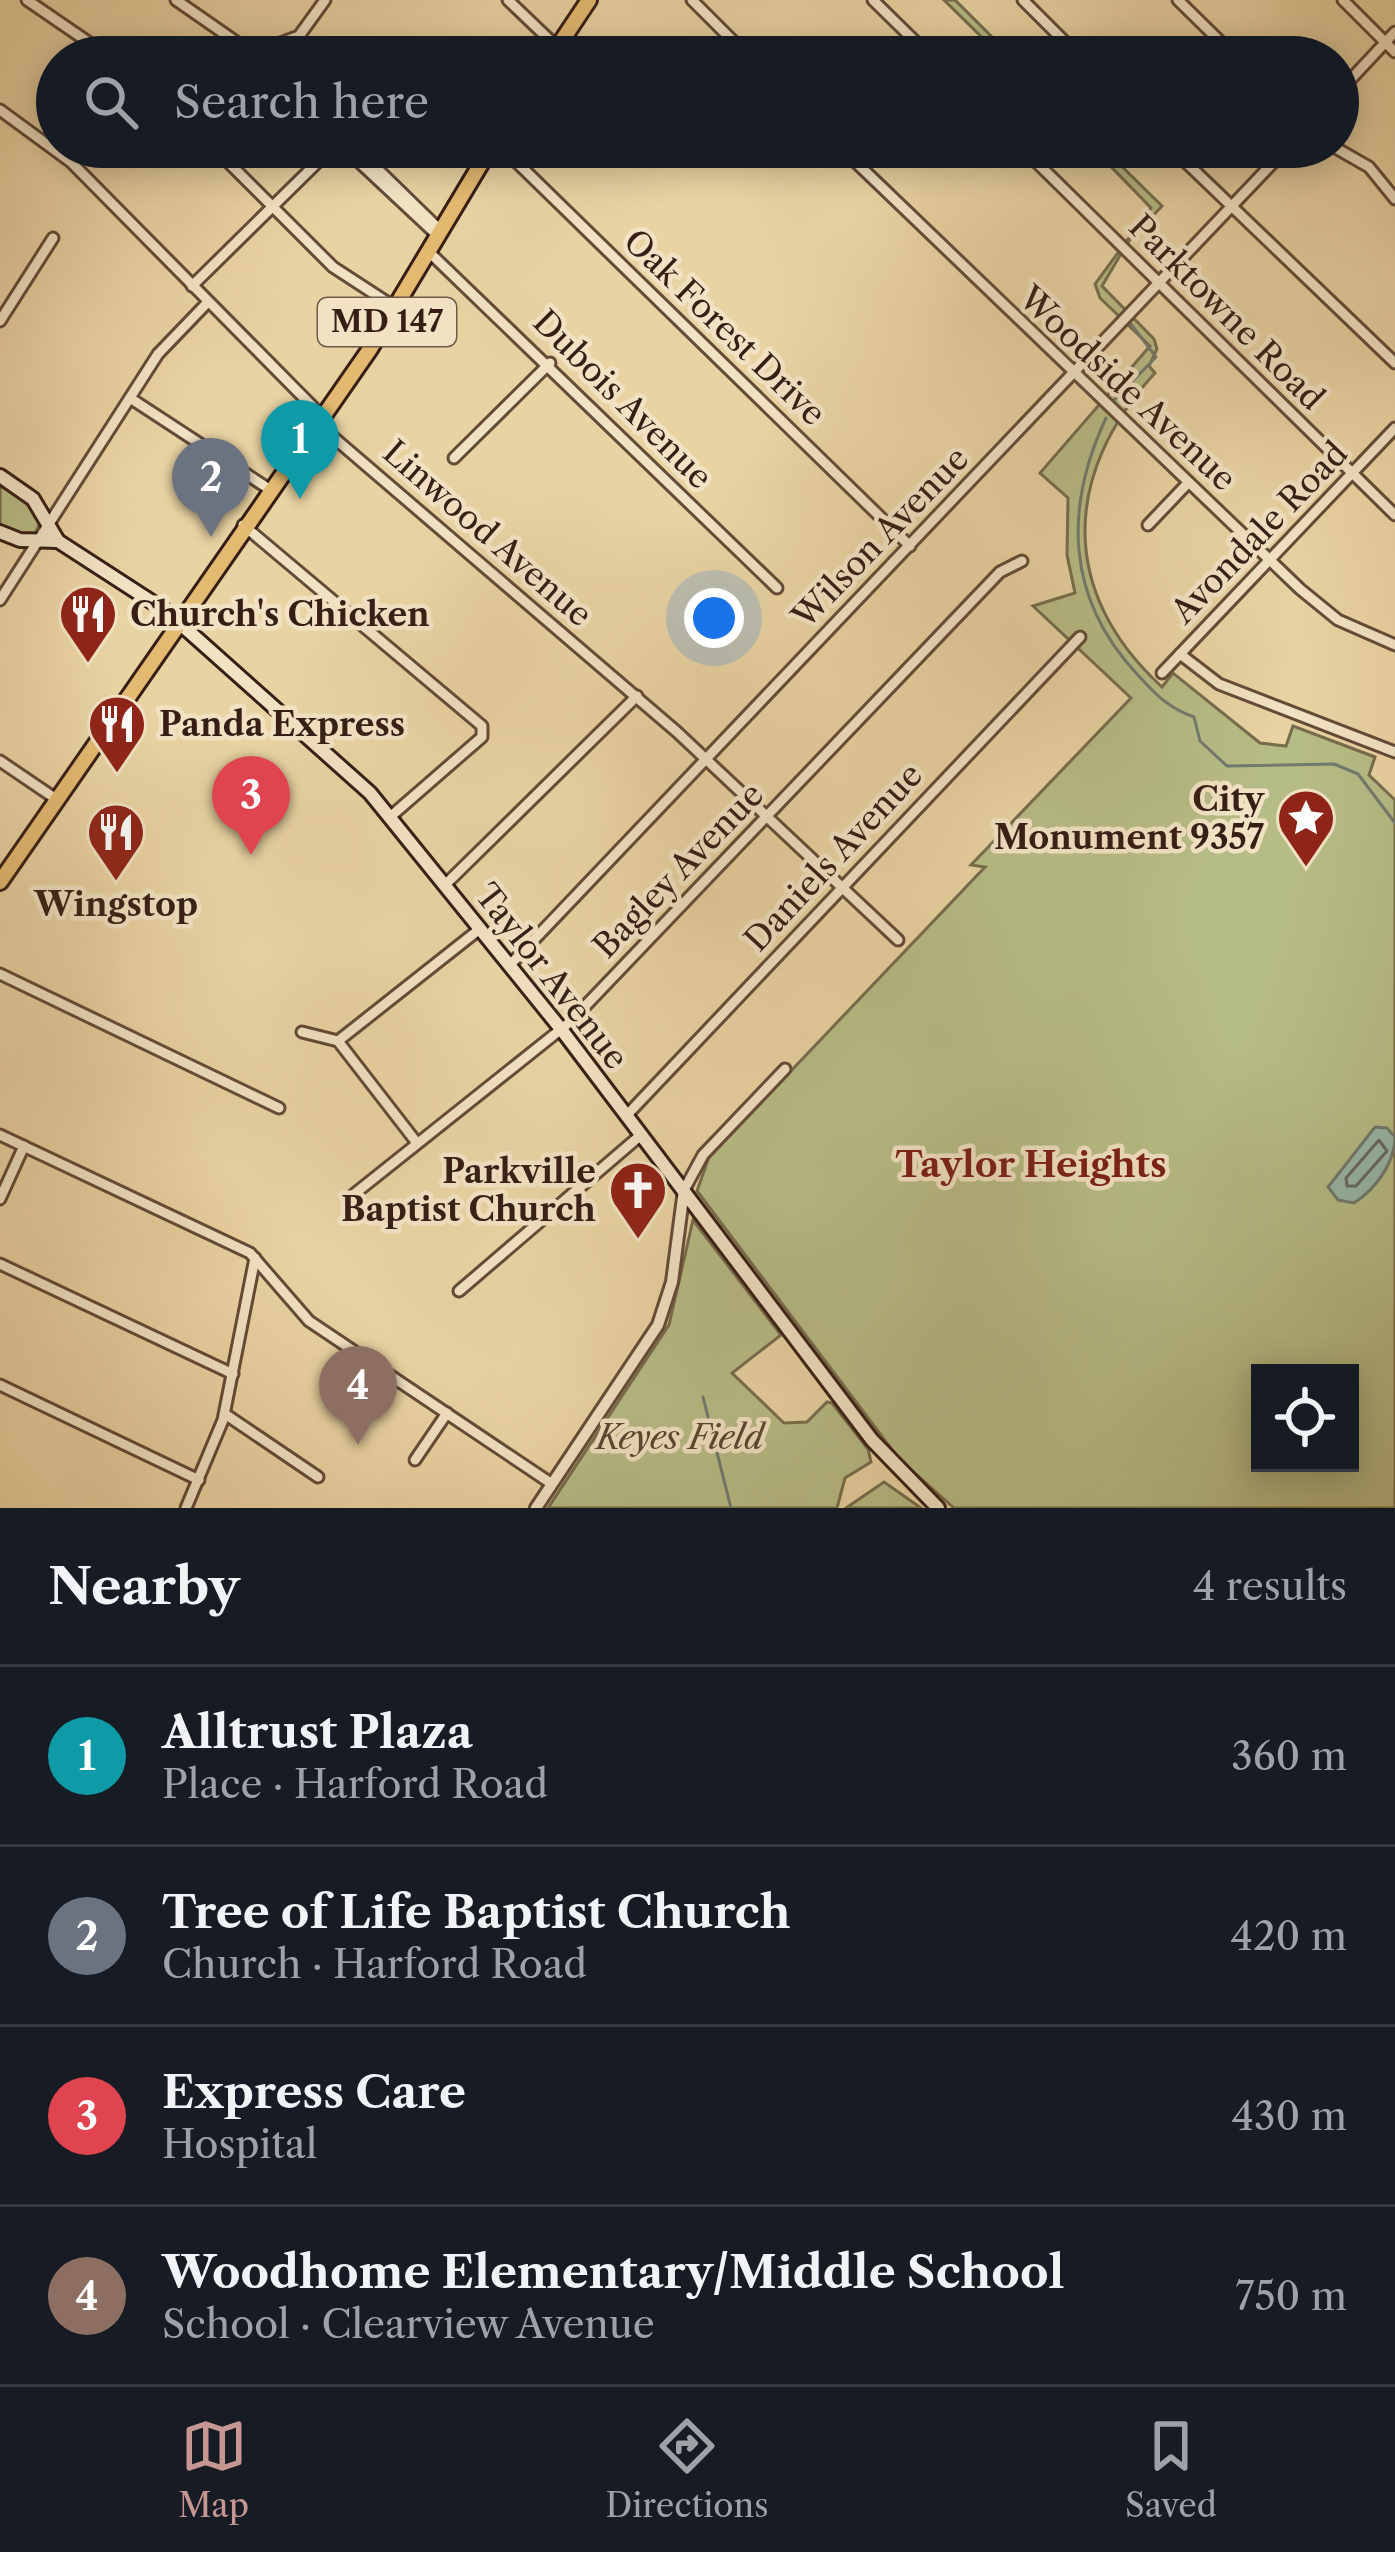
<!DOCTYPE html>
<meta charset="utf-8">
<style>
:root{--surface:#171b24;--page:#242831;--text:#f1f3f6;--muted:#9ea1a6;--line:#363941;--accent:#c59692}
body{margin:0;font-family:"Libre Caslon Text",serif;background:var(--page);color:var(--text)}
.controls{position:absolute;right:36px;bottom:36px;display:grid;overflow:hidden;border-radius:0px;box-shadow:0 6px 30px #0003}
.controls button{width:108px;height:108px;display:grid;place-items:center;padding:0;border:0;border-bottom:3px solid var(--line);background:var(--surface);color:var(--text);font:60px sans-serif}
.you{position:absolute;left:714px;top:618px;width:42px;height:42px;margin:-30px;border:9px solid #fff;border-radius:50%;background:#1a73e8;box-shadow:0 0 0 18px #1a73e833}
.badge{display:grid;place-items:center;width:78px;height:78px;border-radius:50%;background:var(--accent);color:#fff;font-size:39px;font-weight:700}
.pin{position:absolute;translate:-50% -99px;filter:drop-shadow(0 3px 6px #0008)}
.pin::after{content:'';position:absolute;top:63px;width:42px;height:36px;background:inherit;clip-path:polygon(0 0,100% 0,50% 100%)}
.list{margin:0;padding:0;list-style:none}
h2{display:flex;justify-content:space-between;align-items:center;height:156px;margin:0;padding:0 48px;font-size:51px}
h2 small{font-size:39px;font-weight:400;color:var(--muted)}
.list li{display:grid;grid-template-columns:78px 1fr auto;gap:36px;align-items:center;box-sizing:border-box;height:180px;padding:0 48px;border-top:3px solid var(--line)}
.list b{display:block;font-size:45px;white-space:nowrap}
.list p{margin:0;font-size:39px;white-space:nowrap;color:var(--muted)}
.list em{font-size:39px;font-style:normal;color:var(--muted)}
.icon{flex:none;width:66px;height:66px;fill:none;stroke:currentColor;stroke-width:2;stroke-linecap:round;stroke-linejoin:round}
.map{position:relative;flex:none;width:1395px;height:1508px;overflow:hidden}
.search{position:absolute;background:var(--surface);box-shadow:0 6px 30px #0003;left:36px;right:36px;top:36px;height:132px;display:flex;align-items:center;gap:30px;box-sizing:border-box;padding:0 42px;border-radius:66px;color:var(--muted);font-size:45px}
.sheet{height:876px;background:var(--surface)}
nav{display:flex;justify-content:space-around;align-items:center;box-sizing:border-box;height:168px;border-top:3px solid var(--line);background:var(--surface);font-size:33px;color:var(--muted)}
nav a{display:grid;justify-items:center;gap:6px}
nav .on{color:var(--accent)}
.map>svg:first-child{display:block}
</style>
<div class="map">
<svg width="1395" height="1508" viewBox="0 0 1395 1508">
<rect width="100%" height="100%" fill="#e9d3a2"/>
<filter id="stains"><feTurbulence type="fractalNoise" baseFrequency=".00167" numOctaves="4"/><feColorMatrix values="0 0 0 0 .2 0 0 0 0 .09 0 0 0 0 .02 0 0 0 .5 -.17"/></filter>
<radialGradient id="worn" r=".72"><stop offset=".6" stop-color="#630" stop-opacity="0"/><stop offset="1" stop-color="#630" stop-opacity=".3"/></radialGradient>
<!-- green -->
<g fill="#b6bc85" stroke="#766d4d" stroke-width="3" fill-rule="evenodd">
<polygon points="944,0 955,0 1012,57 1002,57"/>
<path d="M1092 147H1102L1162 206 1128 242 1102 286 1154 339 1157 349 1149 366 1155 373C1063 473 1058 592 1162 687L1173 673 1260 743 1286 746 1293 726 1375 757 1369 775 1395 800V1508H954L899 1459 697 1191 709 1157 985 867 971 865 1131 698 1033 606 1075 593 1067 555 1068 498 1040 473 1150 346 1100 298 1095 284 1151 208ZM1260 1373H1350V1463H1260Z"/>
<polygon points="0,481 28,499 42,518 35,534 23,536 0,528"/>
<polygon points="693,1220 781,1335 732,1373 784,1423 807,1422 827,1402 832,1403 868,1449 871,1462 845,1478 837,1508 548,1508 669,1325"/>
<polygon points="884,1482 921,1508 846,1508"/>
</g>
<!-- water -->
<path fill="#97b7a9" stroke="#717a6e" stroke-width="3" d="M1375 1127 1387 1128 1395 1137C1395 1162 1376 1189 1354 1203L1338 1200 1328 1187Z"/>
<g fill="none" stroke-linecap="round" stroke-linejoin="round">
<!-- shore -->
<polygon stroke="#676a5f" stroke-width="3" points="1379,1140 1387,1151 1356,1186 1347,1186 1346,1178"/>
<!-- stream -->
<g stroke="#717a6e" stroke-width="3">
<polyline points="1114,400 1156,357 1131,324"/>
<path d="M1106 418C1064 508 1066 597 1136 673 1154 693 1168 708 1194 717L1200 741 1227 766 1334 764 1358 774 1395 823"/>
<polyline points="703,1397 731,1508"/>
</g>
<defs>
<g id="minor">
<polyline points="27,0 110,57"/>
<polyline points="176,0 258,57"/>
<polyline points="508,0 557,47"/>
<polyline points="692,0 749,57"/>
<polyline points="873,0 931,57"/>
<polyline points="1023,0 1080,57"/>
<polyline points="1178,0 1236,57"/>
<polyline points="1343,0 1395,52"/>
<polyline points="253,53 299,36 325,0"/>
<polyline points="1338,93 1395,32"/>
<polyline points="0,110 71,162 313,407 326,431 677,732 898,940"/>
<polyline points="213,147 333,267 396,308"/>
<polyline points="343,147 437,235"/>
<polyline points="355,147 440,230"/>
<polyline points="501,147 910,546"/>
<polyline points="840,147 1300,589 1338,620 1395,645"/>
<polyline points="1021,147 1395,515"/>
<polyline points="1170,147 1395,363"/>
<polyline points="1334,147 1369,167 1395,199"/>
<polyline points="428,251 777,588"/>
<polyline points="192,286 333,147"/>
<polyline points="0,321 53,238"/>
<polyline points="130,398 269,489"/>
<polyline points="454,458 550,363"/>
<polyline points="243,525 482,726 482,737 390,817"/>
<polyline points="1148,525 1188,483"/>
<polyline points="0,600 158,354 208,302"/>
<polyline points="1180,654 1219,684 1395,752"/>
<polyline points="1162,673 1395,428"/>
<polyline points="0,761 56,799"/>
<polyline points="446,884 637,696"/>
<polyline points="511,964 1288,147"/>
<polyline points="0,974 279,1108"/>
<polyline points="302,1032 338,1041 417,1143"/>
<polyline points="338,1041 481,928"/>
<polyline points="627,1115 1080,637"/>
<polyline points="0,1135 250,1253 309,1321 552,1484"/>
<polyline points="684,1190 703,1155 785,1069"/>
<polyline points="353,1195 570,1022 1000,572 1022,561"/>
<polyline points="0,1199 24,1146"/>
<polyline points="0,1264 233,1374"/>
<polyline points="459,1291 642,1134"/>
<polyline points="0,1385 199,1480"/>
<polyline points="225,1414 318,1477"/>
<polyline points="415,1460 447,1413"/>
<polyline points="186,1508 223,1420 255,1258"/>
</g>
<polyline id="tertiary" points="536,1508 658,1325 672,1282 684,1190"/>
<g id="secondary">
<polyline points="0,476 33,499 58,541 166,611 370,793 561,1029 872,1440 938,1508"/>
<polyline points="0,532 20,540 58,541"/>
</g>
<g id="primary">
<polyline points="551,57 589,0"/>
<polyline points="0,882 370,349 491,147"/>
</g>
</defs>
<!-- minor casing -->
<use href="#minor" stroke="#644b38" stroke-width="15"/>
<!-- tertiary casing -->
<use href="#tertiary" stroke="#644b38" stroke-width="16"/>
<!-- secondary casing -->
<use href="#secondary" stroke="#371e15" stroke-width="18"/>
<!-- primary casing -->
<use href="#primary" stroke="#371e15" stroke-width="20"/>
<!-- minor -->
<use href="#minor" stroke="#f1e2c3" stroke-width="9"/>
<!-- tertiary -->
<use href="#tertiary" stroke="#f1e2c3" stroke-width="10"/>
<!-- secondary -->
<use href="#secondary" stroke="#f1e2c3" stroke-width="12"/>
<!-- primary -->
<use href="#primary" stroke="#e4ba71" stroke-width="14"/>
</g>
<!-- icons -->
<defs>
<symbol id="restaurant-pin" viewBox="-11 -11 22 30"><path d="M0 17L-7.5 6A9.5 9.5 0 1 1 7.5 6Z" fill="#8f2418" stroke="#f1e2c3"/><path d="M-5-6h1v4h1v-4h1v4h1v-4h1v5L-1.5 .5V6h-2V.5L-5-1ZM5-6V6H3V1.5H1.5Q1.5-4 5-6Z" fill="#fff"/></symbol>
<symbol id="sight-pin" viewBox="-11 -11 22 30"><path d="M0 17L-7.5 6A9.5 9.5 0 1 1 7.5 6Z" fill="#8f2418" stroke="#f1e2c3"/><path d="M0-6L1.8-2.2L6-1.7L2.9 1.2L3.7 5.4L0 3.3L-3.7 5.4L-2.9 1.2L-6-1.7L-1.8-2.2Z" fill="#fff"/></symbol>
<symbol id="church-pin" viewBox="-11 -11 22 30"><path d="M0 17L-7.5 6A9.5 9.5 0 1 1 7.5 6Z" fill="#8f2418" stroke="#f1e2c3"/><path d="M-1.2-6h2.4v3.5h3.3v2.4h-3.3V6h-2.4V-.1h-3.3v-2.4h3.3Z" fill="#fff"/></symbol>
</defs>
<g fill-rule="evenodd">
<use href="#restaurant-pin" x="55" y="581" width="66" height="90"/>
<use href="#restaurant-pin" x="84" y="691" width="66" height="90"/>
<use href="#sight-pin" x="1273" y="785" width="66" height="90"/>
<use href="#restaurant-pin" x="83" y="799" width="66" height="90"/>
<use href="#church-pin" x="605" y="1157" width="66" height="90"/>
</g>
<g text-anchor="middle" stroke-width="9" stroke-linejoin="round" paint-order="stroke">
<!-- shield labels -->
<rect fill="#f1e2c3" stroke="#6f5949" stroke-width="3" x="318" y="298" width="138" height="48" rx="9"/>
<g font-size="30" font-weight="bold" fill="#371e15">
<text x="387" y="332">MD 147</text>
</g>
<!-- street labels -->
<g font-size="33" fill="#371e15" stroke="#f1e2c3">
<text transform="translate(1227 312) rotate(45)" y="12">Parktowne Road</text>
<text transform="translate(725 327) rotate(44)" y="12">Oak Forest Drive</text>
<text transform="translate(1128 388) rotate(43)" y="12">Woodside Avenue</text>
<text transform="translate(623 399) rotate(45)" y="12">Dubois Avenue</text>
<text transform="translate(1259 532) rotate(-46)" y="12">Avondale Road</text>
<text transform="translate(488 533) rotate(41)" y="12">Linwood Avenue</text>
<text transform="translate(880 537) rotate(-46)" y="12">Wilson Avenue</text>
<text transform="translate(833 857) rotate(-47)" y="12">Daniels Avenue</text>
<text transform="translate(678 870) rotate(-46)" y="12">Bagley Avenue</text>
<text transform="translate(552 976) rotate(52)" y="12">Taylor Avenue</text>
</g>
<!-- poi labels -->
<g font-size="33" font-weight="bold" fill="#371e15" stroke="#f1e2c3" text-anchor="start">
<text x="130" y="626">Church's Chicken</text>
<text x="159" y="736">Panda Express</text>
<text x="1264" y="811" text-anchor="end">City<tspan x="1264" dy="38">Monument 9357</tspan></text>
<text x="116" y="916" text-anchor="middle">Wingstop</text>
<text x="596" y="1183" text-anchor="end">Parkville<tspan x="596" dy="38">Baptist Church</tspan></text>
</g>
<!-- park labels -->
<g font-size="33" font-style="italic" fill="#574631" stroke="#f1e2c3">
<text x="680" y="1449">Keyes Field</text>
</g>
<!-- neighbourhood labels -->
<g font-size="36" font-weight="bold" fill="#7a1f14" stroke="#f1e2c3">
<text x="1031" y="1177">Taylor Heights</text>
</g>
</g>
<rect width="100%" height="100%" filter="url(#stains)"/>
<rect width="100%" height="100%" fill="url(#worn)"/>
</svg>
<div class="controls">
<button><svg class="icon" aria-label="locate" viewBox="0 0 24 24"><circle cx="12" cy="12" r="6"/><path d="M12 2v4M12 18v4M2 12h4M18 12h4"/></svg></button>
</div>
<div class="you"></div>
<div class="pin badge" style="left:300px;top:499px;background:#0f9aa8">1</div>
<div class="pin badge" style="left:211px;top:537px;background:#6b7280">2</div>
<div class="pin badge" style="left:251px;top:855px;background:#e0444e">3</div>
<div class="pin badge" style="left:358px;top:1445px;background:#8d6e63">4</div>
<div class="search"><svg class="icon" aria-label="search" viewBox="0 0 24 24"><circle cx="10" cy="10" r="6"/><path d="M15 15l6 6"/></svg>Search here</div>
</div>
<section class="sheet">
<h2>Nearby<small>4 results</small></h2>
<ul class="list">
<li><span class="badge" style="background:#0f9aa8">1</span><div><b>Alltrust Plaza</b><p>Place · Harford Road</p></div><em>360 m</em></li>
<li><span class="badge" style="background:#6b7280">2</span><div><b>Tree of Life Baptist Church</b><p>Church · Harford Road</p></div><em>420 m</em></li>
<li><span class="badge" style="background:#e0444e">3</span><div><b>Express Care</b><p>Hospital</p></div><em>430 m</em></li>
<li><span class="badge" style="background:#8d6e63">4</span><div><b>Woodhome Elementary/Middle School</b><p>School · Clearview Avenue</p></div><em>750 m</em></li>
</ul>
</section>
<nav>
<a class="on"><svg class="icon" aria-label="map" viewBox="0 0 24 24"><path d="M3 6l6-2 6 2 6-2v14l-6 2-6-2-6 2zM9 4v14M15 6v14"/></svg>Map</a>
<a><svg class="icon" aria-label="directions" viewBox="0 0 24 24"><path d="M12 3l9 9-9 9-9-9zM9 14v-3h6M13 9l2 2-2 2"/></svg>Directions</a>
<a><svg class="icon" aria-label="saved" viewBox="0 0 24 24"><path d="M7 4h10v16l-5-4-5 4z"/></svg>Saved</a>
</nav>
